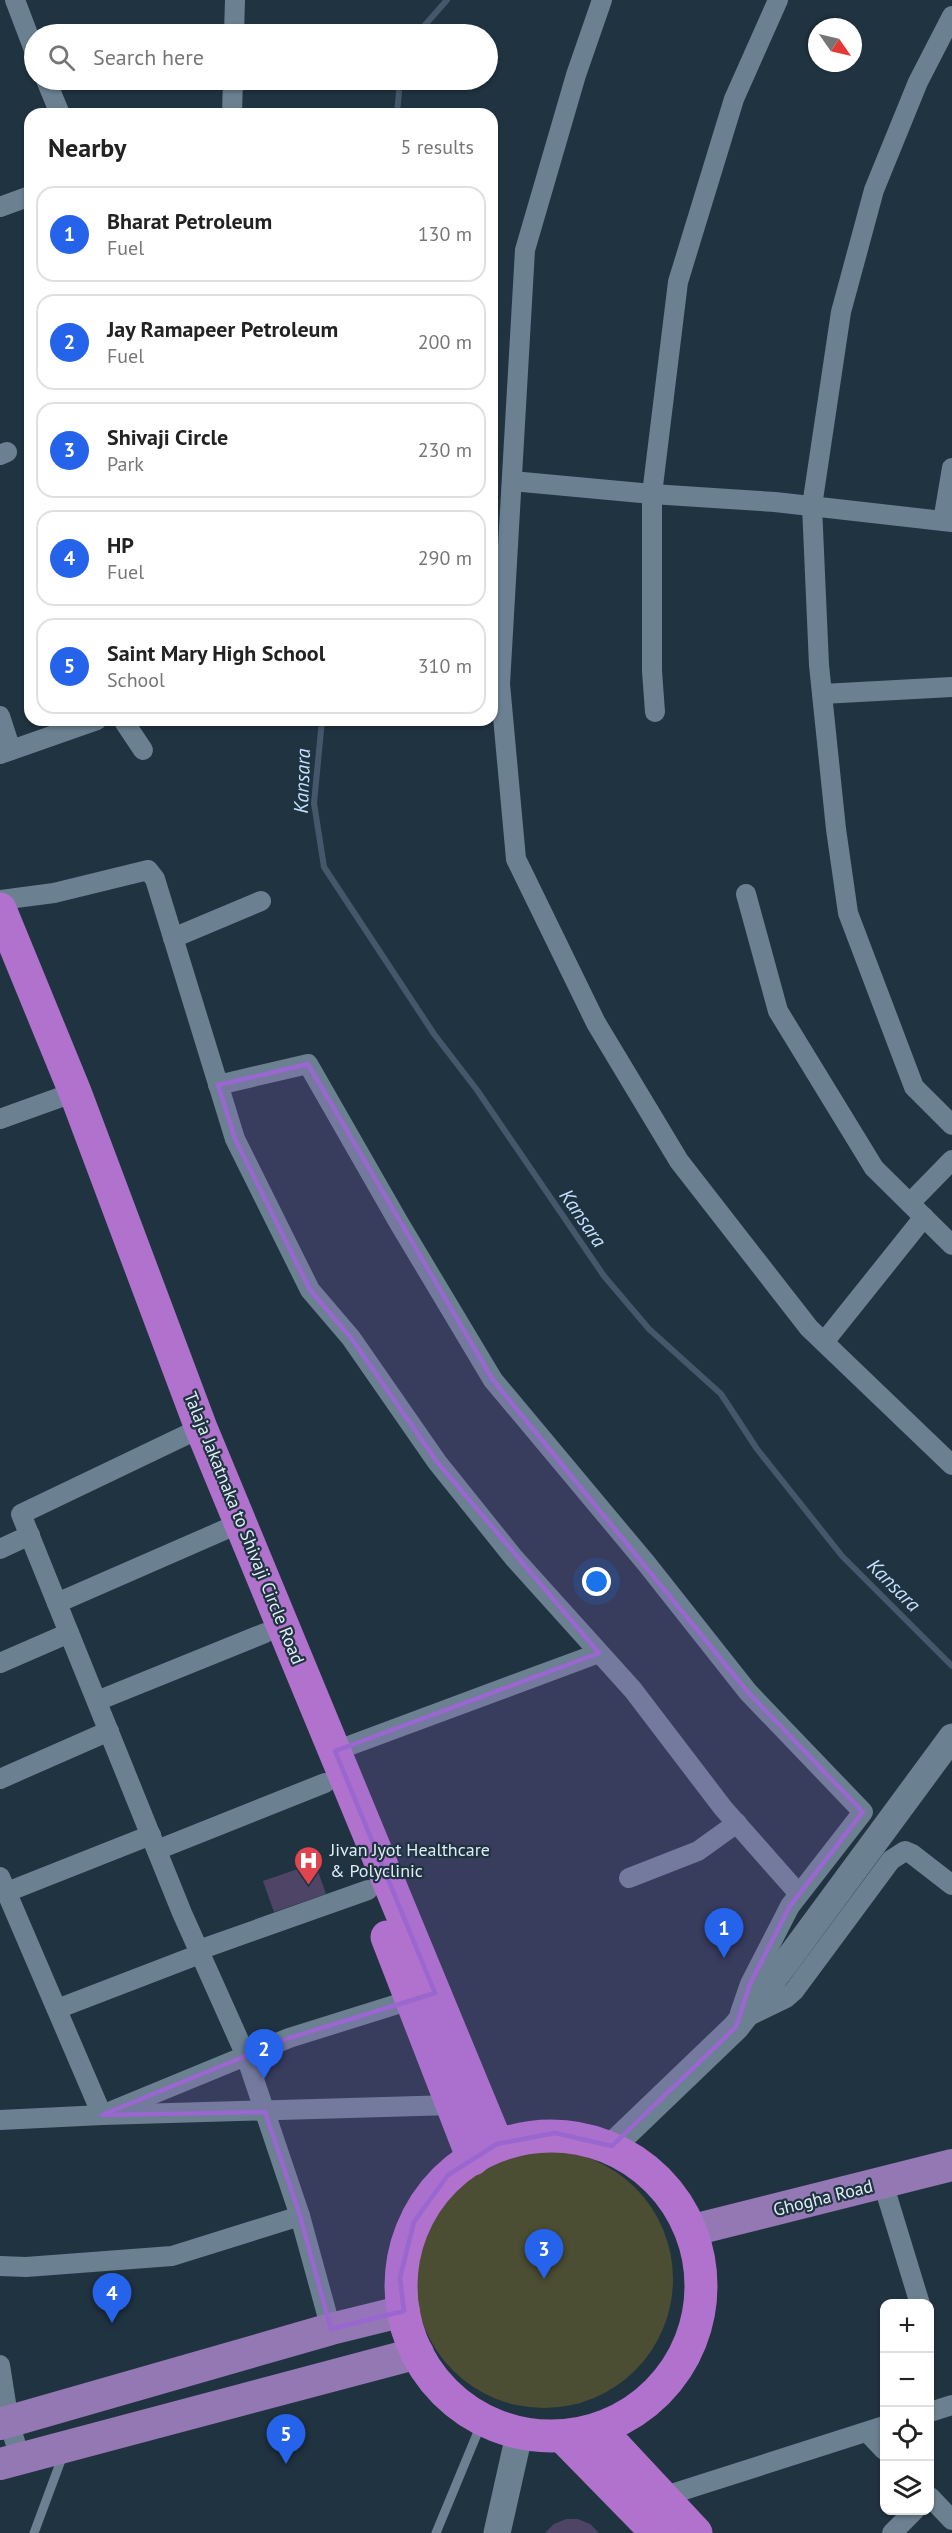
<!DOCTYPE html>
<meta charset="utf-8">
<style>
:root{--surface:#fff;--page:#f6f6f6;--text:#222;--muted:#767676;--line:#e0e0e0;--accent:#2563eb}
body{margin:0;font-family:"PT Sans",sans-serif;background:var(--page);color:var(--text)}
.controls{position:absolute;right:18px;bottom:18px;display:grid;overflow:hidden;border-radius:12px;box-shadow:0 2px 4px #0004}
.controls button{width:54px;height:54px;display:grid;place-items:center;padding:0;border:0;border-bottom:2px solid var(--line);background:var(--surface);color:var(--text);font:30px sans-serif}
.compass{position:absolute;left:808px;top:18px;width:54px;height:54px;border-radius:50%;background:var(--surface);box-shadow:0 2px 4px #0004;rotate:124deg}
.you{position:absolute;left:597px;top:1582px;width:21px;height:21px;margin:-15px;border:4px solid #fff;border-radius:50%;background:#1a73e8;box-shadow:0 0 0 9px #1a73e833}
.badge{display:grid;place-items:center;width:39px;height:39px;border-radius:50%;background:var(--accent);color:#fff;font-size:20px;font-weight:700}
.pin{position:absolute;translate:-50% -50px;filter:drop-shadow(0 2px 3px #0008)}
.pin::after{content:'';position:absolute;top:32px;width:21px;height:18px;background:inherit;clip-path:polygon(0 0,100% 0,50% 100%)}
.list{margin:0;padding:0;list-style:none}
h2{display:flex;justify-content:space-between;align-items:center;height:78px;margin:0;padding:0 24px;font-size:26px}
h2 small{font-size:20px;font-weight:400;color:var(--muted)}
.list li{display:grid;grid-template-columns:39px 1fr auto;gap:18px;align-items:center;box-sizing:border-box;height:96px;margin:0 12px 12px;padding:0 12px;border:2px solid var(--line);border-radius:18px}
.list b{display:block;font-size:22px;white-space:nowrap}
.list p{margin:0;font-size:20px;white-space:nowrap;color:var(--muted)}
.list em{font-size:20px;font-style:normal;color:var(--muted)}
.icon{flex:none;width:33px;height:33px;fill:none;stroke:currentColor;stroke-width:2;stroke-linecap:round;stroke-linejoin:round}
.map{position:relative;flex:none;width:952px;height:2533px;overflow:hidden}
.search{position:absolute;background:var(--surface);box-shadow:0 2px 4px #0004;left:24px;top:24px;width:474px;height:66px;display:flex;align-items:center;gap:15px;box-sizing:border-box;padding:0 21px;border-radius:33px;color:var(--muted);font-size:22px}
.panel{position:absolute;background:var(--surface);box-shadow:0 2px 4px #0004;left:24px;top:108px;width:474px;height:618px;border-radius:18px}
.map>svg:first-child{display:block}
</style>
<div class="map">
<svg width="952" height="2533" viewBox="0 0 952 2533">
<rect width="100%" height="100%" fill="#203340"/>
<!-- green -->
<circle fill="#4c4e33" cx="544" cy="2279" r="129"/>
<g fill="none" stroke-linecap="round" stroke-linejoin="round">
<!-- stream -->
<g stroke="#45586b" stroke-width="6">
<polyline points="417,34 447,0"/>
<polyline points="397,114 400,80"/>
<polyline points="322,720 314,803 324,867 434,1034 477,1090 604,1276 649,1329 721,1394 757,1449 842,1556 952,1666"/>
</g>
</g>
<!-- building -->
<g fill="#4e4566">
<polygon points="315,1863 326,1894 274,1912 263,1881"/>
<polygon points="566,2519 578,2519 590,2524 599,2533 545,2533 554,2524"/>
</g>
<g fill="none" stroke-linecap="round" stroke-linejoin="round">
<!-- lane -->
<g stroke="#6b8091" stroke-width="9">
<polyline points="34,2533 63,2455"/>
<polyline points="436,2533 482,2422"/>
</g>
<!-- street -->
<g stroke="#6b8091" stroke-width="20">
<polyline points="15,0 34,50"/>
<polyline points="602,0 576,75 525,250 500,684 516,859 596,1023 679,1161 809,1328 952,1465"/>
<polyline points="952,16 918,82 874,190 841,312 812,506 819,665 836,829 848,913 914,1087 952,1125"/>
<polyline points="234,34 235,0"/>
<polyline points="46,80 60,114"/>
<polyline points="232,114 233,80"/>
<polyline points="0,207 30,196"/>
<polyline points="0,455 7,452"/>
<polyline points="512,481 652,494 775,502 952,522"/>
<polyline points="943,521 952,468"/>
<polyline points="822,694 952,687"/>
<polyline points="655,712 652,671 652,494 678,282 734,99 778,0"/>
<polyline points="0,716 11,750"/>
<polyline points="123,720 143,750"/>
<polyline points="0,754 97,720"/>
<polyline points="746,894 778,1011 874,1168 952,1245"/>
<polyline points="0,900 54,893 148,870 155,879 235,1139 310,1290 351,1338 437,1462 514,1558 633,1690 723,1808 799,1894"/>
<polyline points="173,938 261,901"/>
<polyline points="218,1085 308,1064 399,1223 493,1380 646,1563 748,1692 863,1812 790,1906 750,1984 740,2013"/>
<polyline points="0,1119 75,1092"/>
<polyline points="910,1203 952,1160"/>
<polyline points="824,1342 924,1217"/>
<polyline points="0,1549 30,1535"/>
<polyline points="57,1603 224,1530"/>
<polyline points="0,1663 69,1633"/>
<polyline points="97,1701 265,1633"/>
<polyline points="335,1751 599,1653"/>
<polyline points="0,1779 109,1731"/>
<polyline points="157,1850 325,1783"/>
<polyline points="0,1877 102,2115 453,2105"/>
<polyline points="629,1878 698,1851 737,1823"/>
<polyline points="7,1892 151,1835"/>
<polyline points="199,1950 368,1890"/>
<polyline points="57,2009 200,1954"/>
<polyline points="745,2018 786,1998 794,1991 891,1860 905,1851 912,1854 952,1885"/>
<polyline points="0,2120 102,2115 289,2038 420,1997"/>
<polyline points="883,2183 920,2304"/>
<polyline points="300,2216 331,2329"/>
<polyline points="0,2266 26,2267 172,2256 300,2216 246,2056 182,1913 21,1514 186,1435"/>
<polyline points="0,2365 9,2422 20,2458"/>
<polyline points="930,2412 952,2405"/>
<polyline points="867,2432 884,2450"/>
<polyline points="662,2497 884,2426"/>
<polyline points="930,2497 952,2520"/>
<polyline points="892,2533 915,2510"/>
</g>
<!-- secondary -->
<g stroke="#6b8091" stroke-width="27">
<polyline points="612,2146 736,2027 784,1965 952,1737"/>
<polyline points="497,2533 519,2435"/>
</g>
<!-- primary -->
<g stroke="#9478b4" stroke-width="32">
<polyline points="693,2230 952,2165"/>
<polyline points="0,2424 331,2329 404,2311"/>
<polyline points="0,2464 418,2353"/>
</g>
<!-- highway -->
<g stroke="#b072cc" stroke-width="33">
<polyline points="0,909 75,1092 201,1428 497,2144"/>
<polyline points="387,1937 473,2159"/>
<circle cx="551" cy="2286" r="150"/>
<polyline points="600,2430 696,2533"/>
<polyline points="563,2437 657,2533"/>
</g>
</g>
<!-- marked area -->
<path fill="#9a66d0" fill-opacity="0.2" stroke="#9a66d0" stroke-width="4.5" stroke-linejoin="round" d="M308 1064 493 1380 748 1692 863 1812 790 1906 750 1984 736 2027 612 2146 555 2133 497 2144 448 2175 414 2222 400 2278 404 2311 331 2329 300 2216 265 2112 102 2115 289 2038 435 1993 335 1751 599 1653 437 1462 351 1338 310 1290 235 1139 218 1085Z"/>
<!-- icons -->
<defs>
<symbol id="hospital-pin" viewBox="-11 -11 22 30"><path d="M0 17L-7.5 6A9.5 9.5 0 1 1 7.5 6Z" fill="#e0444e" stroke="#203340"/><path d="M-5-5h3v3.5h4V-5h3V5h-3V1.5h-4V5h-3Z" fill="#fff"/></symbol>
</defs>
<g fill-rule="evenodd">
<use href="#hospital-pin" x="292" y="1844" width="33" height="45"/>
</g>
<g text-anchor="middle" stroke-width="4.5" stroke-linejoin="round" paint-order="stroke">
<!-- street labels -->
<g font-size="18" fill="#e1edf6" stroke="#203340">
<text transform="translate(244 1528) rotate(68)" y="6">Talaja Jakatnaka to Shivaji Circle Road</text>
<text transform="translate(823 2198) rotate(-14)" y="6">Ghogha Road</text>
</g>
<!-- poi labels -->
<g font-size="18" fill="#e1edf6" stroke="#203340" text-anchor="start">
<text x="330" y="1856">Jivan Jyot Healthcare<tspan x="330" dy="21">&amp; Polyclinic</tspan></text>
</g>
<!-- water labels -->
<g font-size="20" font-style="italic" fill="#c5e1ff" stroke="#203340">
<text transform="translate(302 781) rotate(-88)" y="7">Kansara</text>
<text transform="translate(583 1218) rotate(55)" y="7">Kansara</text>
<text transform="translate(894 1585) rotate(45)" y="7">Kansara</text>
</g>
</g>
</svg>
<div class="controls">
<button>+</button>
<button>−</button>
<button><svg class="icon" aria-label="locate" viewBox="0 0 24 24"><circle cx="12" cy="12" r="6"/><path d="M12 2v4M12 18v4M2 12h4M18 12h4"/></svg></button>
<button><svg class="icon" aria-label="layers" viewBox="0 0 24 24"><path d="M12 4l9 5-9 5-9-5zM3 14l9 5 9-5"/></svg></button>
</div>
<svg class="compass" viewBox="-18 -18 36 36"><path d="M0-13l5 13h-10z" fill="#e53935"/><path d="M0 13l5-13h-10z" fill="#767676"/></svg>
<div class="you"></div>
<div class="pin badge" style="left:724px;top:1958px">1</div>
<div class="pin badge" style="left:264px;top:2079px">2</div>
<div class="pin badge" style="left:544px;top:2279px">3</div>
<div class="pin badge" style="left:112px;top:2323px">4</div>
<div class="pin badge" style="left:286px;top:2464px">5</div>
<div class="search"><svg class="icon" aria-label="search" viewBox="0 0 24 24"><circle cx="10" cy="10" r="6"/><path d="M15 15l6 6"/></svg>Search here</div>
<section class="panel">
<h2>Nearby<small>5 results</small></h2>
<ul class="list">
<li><span class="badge">1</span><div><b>Bharat Petroleum</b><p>Fuel</p></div><em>130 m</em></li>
<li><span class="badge">2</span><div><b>Jay Ramapeer Petroleum</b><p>Fuel</p></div><em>200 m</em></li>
<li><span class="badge">3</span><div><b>Shivaji Circle</b><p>Park</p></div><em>230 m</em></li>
<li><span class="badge">4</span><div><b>HP</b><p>Fuel</p></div><em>290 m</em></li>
<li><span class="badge">5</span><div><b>Saint Mary High School</b><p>School</p></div><em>310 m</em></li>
</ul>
</section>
</div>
